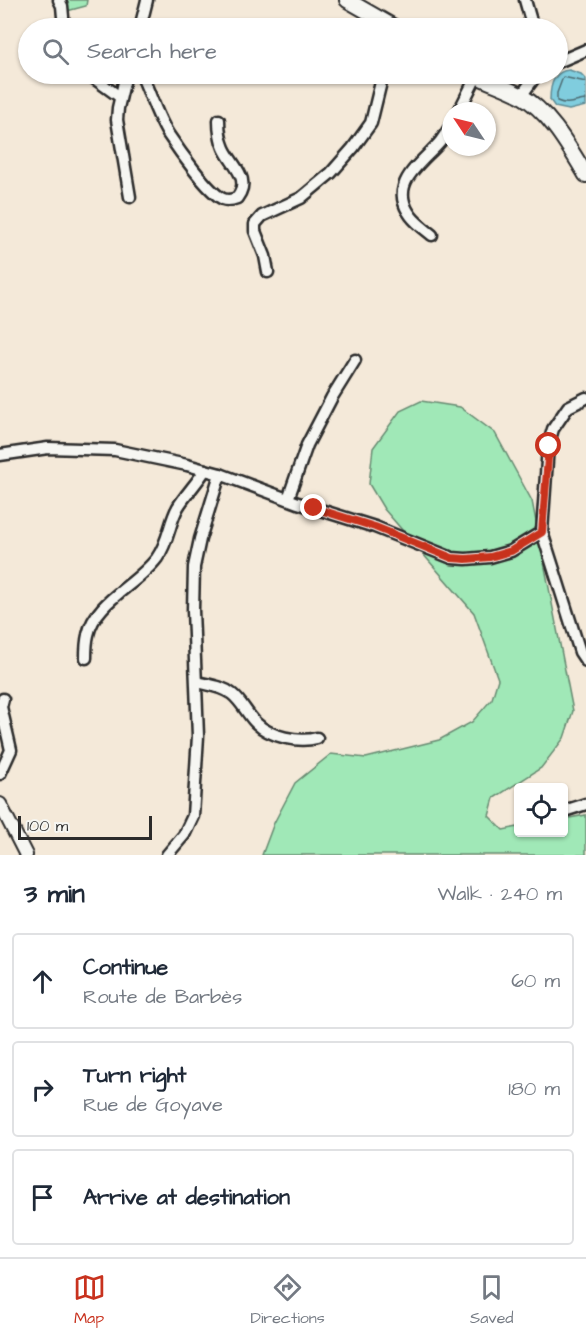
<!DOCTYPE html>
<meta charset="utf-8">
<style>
:root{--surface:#fff;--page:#f6f6f7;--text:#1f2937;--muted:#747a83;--line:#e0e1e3;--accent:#c8321e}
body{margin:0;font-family:"Architects Daughter",sans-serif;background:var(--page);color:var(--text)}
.controls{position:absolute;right:18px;bottom:18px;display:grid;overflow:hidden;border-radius:6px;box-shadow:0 2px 4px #0004}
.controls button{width:54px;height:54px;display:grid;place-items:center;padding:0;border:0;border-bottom:2px solid var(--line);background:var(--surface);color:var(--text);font:30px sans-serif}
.compass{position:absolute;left:442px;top:102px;width:54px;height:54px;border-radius:50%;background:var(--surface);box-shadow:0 2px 4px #0004;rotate:305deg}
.scale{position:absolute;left:18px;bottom:15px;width:134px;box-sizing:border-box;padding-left:6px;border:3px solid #2b2b2b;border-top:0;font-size:16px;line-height:21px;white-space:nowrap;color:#2b2b2b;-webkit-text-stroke:4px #f6f6f2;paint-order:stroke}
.stop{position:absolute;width:18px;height:18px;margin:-14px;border:4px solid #c8321e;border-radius:50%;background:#fff}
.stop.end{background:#c8321e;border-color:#fff;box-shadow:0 2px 6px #0008}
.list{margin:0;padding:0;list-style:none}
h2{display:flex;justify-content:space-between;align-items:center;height:78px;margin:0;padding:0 24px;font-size:26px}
h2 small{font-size:20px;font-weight:400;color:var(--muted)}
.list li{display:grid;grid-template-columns:39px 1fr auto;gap:18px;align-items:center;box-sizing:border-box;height:96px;margin:0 12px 12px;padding:0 12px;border:2px solid var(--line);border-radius:6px}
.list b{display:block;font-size:22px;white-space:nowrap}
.list p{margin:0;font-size:20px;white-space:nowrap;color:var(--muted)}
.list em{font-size:20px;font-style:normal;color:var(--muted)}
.icon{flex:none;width:33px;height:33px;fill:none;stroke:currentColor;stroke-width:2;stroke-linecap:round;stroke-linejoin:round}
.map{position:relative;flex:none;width:586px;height:855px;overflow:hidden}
.search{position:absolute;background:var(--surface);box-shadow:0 2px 4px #0004;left:18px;right:18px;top:18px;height:66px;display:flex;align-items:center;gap:15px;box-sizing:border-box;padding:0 21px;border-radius:33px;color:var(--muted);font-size:22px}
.sheet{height:402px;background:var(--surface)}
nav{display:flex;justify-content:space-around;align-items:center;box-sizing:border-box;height:84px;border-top:2px solid var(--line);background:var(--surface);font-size:16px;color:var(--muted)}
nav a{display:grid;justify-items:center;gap:3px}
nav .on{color:var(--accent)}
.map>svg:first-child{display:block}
</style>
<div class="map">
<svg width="586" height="855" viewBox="0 0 586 855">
<rect width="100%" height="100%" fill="#f4e9d9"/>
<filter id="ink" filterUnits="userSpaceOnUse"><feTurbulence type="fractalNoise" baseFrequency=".0167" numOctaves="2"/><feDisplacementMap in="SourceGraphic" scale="12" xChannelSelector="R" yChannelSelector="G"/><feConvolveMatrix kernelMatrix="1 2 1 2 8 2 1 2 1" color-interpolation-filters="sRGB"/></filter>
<g filter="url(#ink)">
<!-- green -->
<g fill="#a0e8b7" stroke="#668a71" stroke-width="1.5">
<polygon points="64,0 87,0 86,6 67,11"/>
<polygon points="421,401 460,407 495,433 532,501 573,711 564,738 541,768 494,798 489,816 503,830 518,827 518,832 564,832 564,819 586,815 586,855 262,855 274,823 295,783 331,754 366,758 439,740 472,722 492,699 498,679 474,613 384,509 369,484 373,448 400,411"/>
</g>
<!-- water -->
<path fill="#80cdde" stroke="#5e8c96" stroke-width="1.5" d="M569 70 581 74 586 79V106L569 110 555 107 550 100C550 86 553 71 569 70Z"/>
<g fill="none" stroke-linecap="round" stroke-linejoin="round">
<!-- shore -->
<path stroke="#4d6c73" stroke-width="1.5" d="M586 82 563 77 557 93V101C568 106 575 101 586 100"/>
<defs>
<g id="minor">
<polyline points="59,0 62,6 64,28"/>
<polyline points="525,0 533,28"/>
<polyline points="140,28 147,0"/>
<polyline points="558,62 586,50"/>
<polyline points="88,74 120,97"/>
<polyline points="126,74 118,108 117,120 130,197"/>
<path d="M141 74C150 93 157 116 168 134 178 149 208 192 223 199 228 201 232 200 237 198 252 178 232 166 224 148 220 139 219 130 219 120"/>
<polyline points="521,96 537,74"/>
<polyline points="459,111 477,75"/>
<path d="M432 235C425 229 417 224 411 216 387 184 421 164 440 142 444 137 447 131 451 126"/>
<polyline points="268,272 265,256 255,231 255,224 262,216 301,198 331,173 353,148 371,123 383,74"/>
<polyline points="586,398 568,407 553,429 548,446 542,532 580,652 586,661"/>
<polyline points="0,455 48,448 115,450 187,465 220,474 298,503 375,527 452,558 466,559 490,557 511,551 542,532"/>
<polyline points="288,499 307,445 332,397 355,360"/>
<path d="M86 658C86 651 86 643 88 635 95 601 136 586 157 558 169 541 169 523 178 507 186 494 197 483 205 470"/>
<path d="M197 682C209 685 222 686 232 694 242 702 247 714 256 723 270 737 299 743 317 738"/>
<polyline points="0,774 11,750 1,707 3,699"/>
<polyline points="564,811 586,804"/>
<polyline points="167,855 184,835 193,816 198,736 193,610 194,567 200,539 220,474"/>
</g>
<polyline id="tertiary" points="0,804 26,855"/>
<g id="secondary">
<polyline points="347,0 396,28"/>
<path d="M473 74C488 82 505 87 520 95 550 112 569 147 586 175"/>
</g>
</defs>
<!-- minor casing -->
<use href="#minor" stroke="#2b2b2b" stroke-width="15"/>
<!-- tertiary casing -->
<use href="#tertiary" stroke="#2b2b2b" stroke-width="16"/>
<!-- secondary casing -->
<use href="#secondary" stroke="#2b2b2b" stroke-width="18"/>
<!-- minor -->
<use href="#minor" stroke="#f6f6f2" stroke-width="10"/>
<!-- tertiary -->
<use href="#tertiary" stroke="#f6f6f2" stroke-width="12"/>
<!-- secondary -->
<use href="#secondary" stroke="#f6f6f2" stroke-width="14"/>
</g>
</g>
<g fill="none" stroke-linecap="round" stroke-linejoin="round" filter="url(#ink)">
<!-- route -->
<polyline stroke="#c8321e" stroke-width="8" points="314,508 375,527 452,558 466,559 490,557 511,551 542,532 549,446"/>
</g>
</svg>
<div class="controls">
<button><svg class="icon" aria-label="locate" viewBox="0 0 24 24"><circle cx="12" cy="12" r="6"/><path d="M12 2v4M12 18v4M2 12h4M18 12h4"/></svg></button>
</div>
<svg class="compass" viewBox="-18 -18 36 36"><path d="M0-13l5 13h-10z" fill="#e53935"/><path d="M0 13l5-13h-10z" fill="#747a83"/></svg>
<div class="scale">100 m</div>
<div class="stop" style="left:549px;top:446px"></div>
<div class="stop end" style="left:314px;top:508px"></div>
<div class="search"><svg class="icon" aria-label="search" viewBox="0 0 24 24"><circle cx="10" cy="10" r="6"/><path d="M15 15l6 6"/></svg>Search here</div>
</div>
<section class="sheet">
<h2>3 min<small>Walk · 240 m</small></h2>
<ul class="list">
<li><svg class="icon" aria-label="ahead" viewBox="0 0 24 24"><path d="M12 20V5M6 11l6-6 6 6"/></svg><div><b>Continue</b><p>Route de Barbès</p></div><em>60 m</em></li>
<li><svg class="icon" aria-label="right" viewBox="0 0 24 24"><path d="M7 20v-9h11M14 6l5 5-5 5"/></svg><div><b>Turn right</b><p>Rue de Goyave</p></div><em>180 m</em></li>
<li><svg class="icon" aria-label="arrive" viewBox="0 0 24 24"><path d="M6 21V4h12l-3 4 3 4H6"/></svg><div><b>Arrive at destination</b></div></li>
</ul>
</section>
<nav>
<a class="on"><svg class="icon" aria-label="map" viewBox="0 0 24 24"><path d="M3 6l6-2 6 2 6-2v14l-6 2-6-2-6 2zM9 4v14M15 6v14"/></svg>Map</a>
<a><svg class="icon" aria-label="directions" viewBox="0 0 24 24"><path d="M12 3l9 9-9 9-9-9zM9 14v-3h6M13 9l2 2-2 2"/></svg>Directions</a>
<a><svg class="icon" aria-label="saved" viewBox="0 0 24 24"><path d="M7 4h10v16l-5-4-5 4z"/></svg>Saved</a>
</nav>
